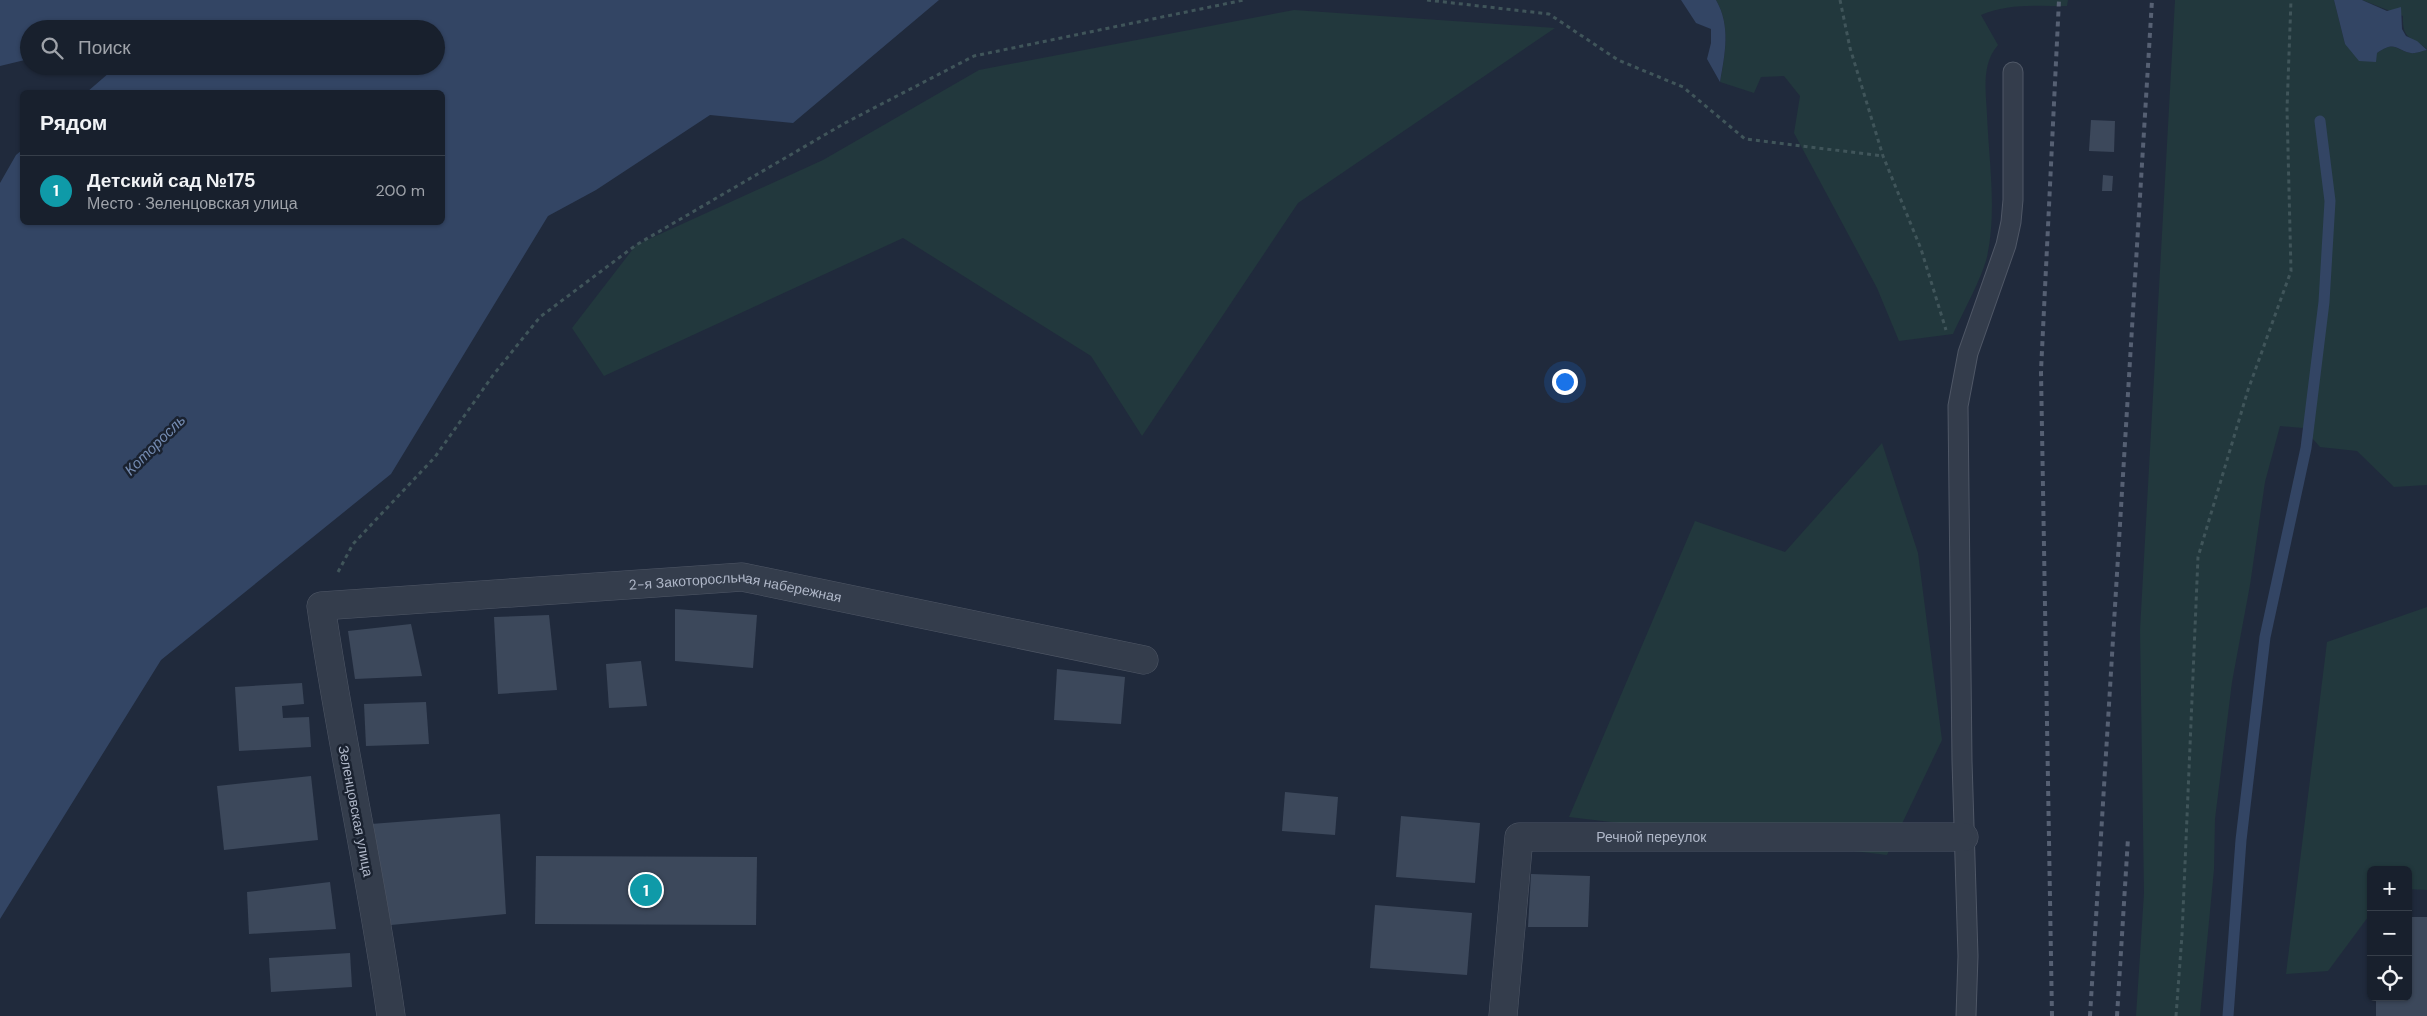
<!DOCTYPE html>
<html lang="ru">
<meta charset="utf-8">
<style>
:root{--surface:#18202d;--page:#252d39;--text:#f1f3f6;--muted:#9fa3aa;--line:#363e49;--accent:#7ea8fe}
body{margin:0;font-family:"DM Sans",sans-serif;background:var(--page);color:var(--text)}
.controls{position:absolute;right:15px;bottom:15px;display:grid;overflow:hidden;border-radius:8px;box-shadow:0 1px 4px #0004}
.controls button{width:45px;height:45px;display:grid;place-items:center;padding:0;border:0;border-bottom:1px solid var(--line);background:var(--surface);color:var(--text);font:25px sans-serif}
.you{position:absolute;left:1564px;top:381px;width:18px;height:18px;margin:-12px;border:4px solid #fff;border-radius:50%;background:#1a73e8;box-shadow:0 0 0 8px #1a73e833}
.badge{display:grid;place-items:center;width:32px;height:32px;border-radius:50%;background:var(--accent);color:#fff;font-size:16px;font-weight:700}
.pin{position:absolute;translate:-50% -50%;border:2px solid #fff;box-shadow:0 1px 5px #0006}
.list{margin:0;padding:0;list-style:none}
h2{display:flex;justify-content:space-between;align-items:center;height:65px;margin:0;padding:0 20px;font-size:21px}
h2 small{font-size:16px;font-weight:400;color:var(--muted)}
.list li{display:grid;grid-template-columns:32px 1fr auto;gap:15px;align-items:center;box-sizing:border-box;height:70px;padding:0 20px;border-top:1px solid var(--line)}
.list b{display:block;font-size:19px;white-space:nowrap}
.list p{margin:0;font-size:16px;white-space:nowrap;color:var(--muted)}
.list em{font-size:16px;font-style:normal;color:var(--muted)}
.icon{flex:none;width:28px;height:28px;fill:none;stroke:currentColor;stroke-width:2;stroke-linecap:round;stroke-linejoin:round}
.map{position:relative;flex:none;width:2427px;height:1016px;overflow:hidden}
.search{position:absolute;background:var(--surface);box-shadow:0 1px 4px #0004;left:20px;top:20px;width:425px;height:55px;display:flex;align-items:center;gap:12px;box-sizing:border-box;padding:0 18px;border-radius:28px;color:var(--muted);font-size:19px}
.panel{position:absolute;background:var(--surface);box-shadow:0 1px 4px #0004;left:20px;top:90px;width:425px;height:135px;border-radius:8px}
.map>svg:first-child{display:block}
</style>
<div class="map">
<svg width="2427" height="1016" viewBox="0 0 2427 1016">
<rect width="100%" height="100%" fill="#202a3c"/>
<!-- green -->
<g fill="#22383d">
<path d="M1716 0H2068L2067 6C2038 6 2008 3 1981 15L1998 45C1981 64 1986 92 1987 115 1989 161 1997 211 1987 257 1981 280 1963 312 1953 334L1899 341 1877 288 1794 133 1800 96 1784 76 1761 77 1754 93 1720 82C1725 54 1731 26 1716 0Z"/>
<path d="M2175 0H2334L2345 44 2377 53C2396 40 2394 50 2411 53 2415 54 2422 51 2427 50V485L2394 487 2357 451 2320 447 2303 428 2280 426 2265 482 2250 585 2232 682 2215 819 2214 869 2200 1016H2136L2144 893 2140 630Z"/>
<path d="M2362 0H2427V49C2411 36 2402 40 2403 16Z"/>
<polygon points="1294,10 1555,28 1298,203 1142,436 1091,356 903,238 604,376 572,328 636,245 823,160 979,70"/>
<polygon points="1882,443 1918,553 1942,740 1887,855 1569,817 1695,521 1785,552"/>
<polygon points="2427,607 2427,890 2408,889 2408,870 2371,870 2371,913 2328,971 2286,974 2327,642"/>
</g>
<!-- water -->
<g fill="#334564">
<polygon points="0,0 939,0 793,123 710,115 596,190 548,216 391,474 161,660 0,919 0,183 16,155 22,150 22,222 442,222 442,92 87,92 117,66 436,66 436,29 160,29 164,24 147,29 29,29 29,59 0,66"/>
<path d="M1681 0H1716C1731 26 1725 54 1720 82L1707 59 1711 43V29L1696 23Z"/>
<path d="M2334 0H2362L2387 11 2401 7 2402 29 2406 36 2417 41 2427 50C2422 51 2415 54 2411 53 2395 50 2396 40 2377 53L2376 62 2359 61 2345 44Z"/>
</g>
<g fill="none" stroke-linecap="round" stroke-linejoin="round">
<!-- stream -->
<polyline stroke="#334564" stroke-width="11" points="2228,1016 2241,840 2265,637 2306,448 2324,302 2330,201 2320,121"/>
</g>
<!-- building -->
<g fill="#3c485b">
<polygon points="2091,120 2115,121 2114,152 2089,151"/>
<polygon points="2103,175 2113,176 2112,191 2102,191"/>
<polygon points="675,609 757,615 753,668 675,661"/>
<polygon points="549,615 557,690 498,694 494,617"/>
<polygon points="411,624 422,676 355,679 348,631"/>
<polygon points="641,661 647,706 609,708 606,664"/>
<polygon points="1057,669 1125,677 1121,724 1054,720"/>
<polygon points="302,683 304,704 282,706 283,718 309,717 311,747 239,751 235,687"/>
<polygon points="426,702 429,744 366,746 364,704"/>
<polygon points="311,776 318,840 224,850 217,786"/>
<polygon points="1285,792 1338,797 1335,835 1282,831"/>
<polygon points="500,814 506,914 391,925 371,824"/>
<polygon points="1401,816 1480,823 1475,883 1396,877"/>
<polygon points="536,856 757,857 756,925 535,924"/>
<polygon points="1531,874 1590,876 1588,927 1528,927"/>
<polygon points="330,882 336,929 249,934 247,892"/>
<polygon points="1375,905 1472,913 1467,975 1370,968"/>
<polygon points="2408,917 2427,917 2427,1016 2376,1016 2376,997 2408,997"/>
<polygon points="350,953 352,987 271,992 269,958"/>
</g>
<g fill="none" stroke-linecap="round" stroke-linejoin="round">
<defs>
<polyline id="service" points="1966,1016 1968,956 1962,761 1958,406 1968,353 2006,245 2011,222 2013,200 2013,72"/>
<g id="minor">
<path id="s1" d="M391 1016C372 879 341 744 321 606L742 577 1144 660"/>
<path id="s2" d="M1503 1016 1519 837H1964"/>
</g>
</defs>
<!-- service casing -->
<use href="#service" stroke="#4f5766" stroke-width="21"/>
<!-- minor casing -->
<use href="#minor" stroke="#4f5766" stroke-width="29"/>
<!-- path -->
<g stroke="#40555a" stroke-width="3" stroke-dasharray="4 4" stroke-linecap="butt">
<polyline points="1427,0 1549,14 1618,60 1683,87 1745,139 1883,156"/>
<polyline points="1840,0 1850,48 1883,156 1921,249 1946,330"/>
<polyline points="338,572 353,544 435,457 494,374 540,317 636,245 845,123 974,56 1244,0"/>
<polyline points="2176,1016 2182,935 2198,557 2248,390 2291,271 2287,109 2291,0"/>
</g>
<!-- service -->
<use href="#service" stroke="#343d4c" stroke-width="19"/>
<!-- minor -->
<use href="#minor" stroke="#343d4c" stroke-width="28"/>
<!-- rail -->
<g stroke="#566073" stroke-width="4" stroke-dasharray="5 5" stroke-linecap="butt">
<polyline points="2052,1016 2041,371 2059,0"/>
<polyline points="2090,1016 2152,0"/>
<polyline points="2117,1016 2128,838"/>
</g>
</g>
<g text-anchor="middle" stroke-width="5" stroke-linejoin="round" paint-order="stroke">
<!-- street labels -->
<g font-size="14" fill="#afb7c8" stroke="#1a2230">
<text dy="5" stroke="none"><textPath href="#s1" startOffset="832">2-я Закоторосльная набережная</textPath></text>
<text transform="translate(356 811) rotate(79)" y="5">Зеленцовская улица</text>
<text dy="5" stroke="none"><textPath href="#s2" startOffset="312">Речной переулок</textPath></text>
</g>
<!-- water labels -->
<g font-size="15" font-style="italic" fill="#758cb2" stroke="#1a2230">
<text transform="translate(155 445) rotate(-45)" y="5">Которосль</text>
</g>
</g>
</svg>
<div class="controls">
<button>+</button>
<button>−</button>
<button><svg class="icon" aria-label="locate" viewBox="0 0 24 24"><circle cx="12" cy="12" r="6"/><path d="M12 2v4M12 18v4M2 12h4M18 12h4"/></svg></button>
</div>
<div class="you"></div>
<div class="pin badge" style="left:646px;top:890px;background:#0f9aa8">1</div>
<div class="search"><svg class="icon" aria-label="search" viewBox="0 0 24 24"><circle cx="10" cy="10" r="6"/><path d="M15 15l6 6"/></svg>Поиск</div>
<section class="panel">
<h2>Рядом<small></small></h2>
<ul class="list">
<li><span class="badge" style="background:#0f9aa8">1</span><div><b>Детский сад №175</b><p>Место · Зеленцовская улица</p></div><em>200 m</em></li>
</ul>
</section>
</div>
